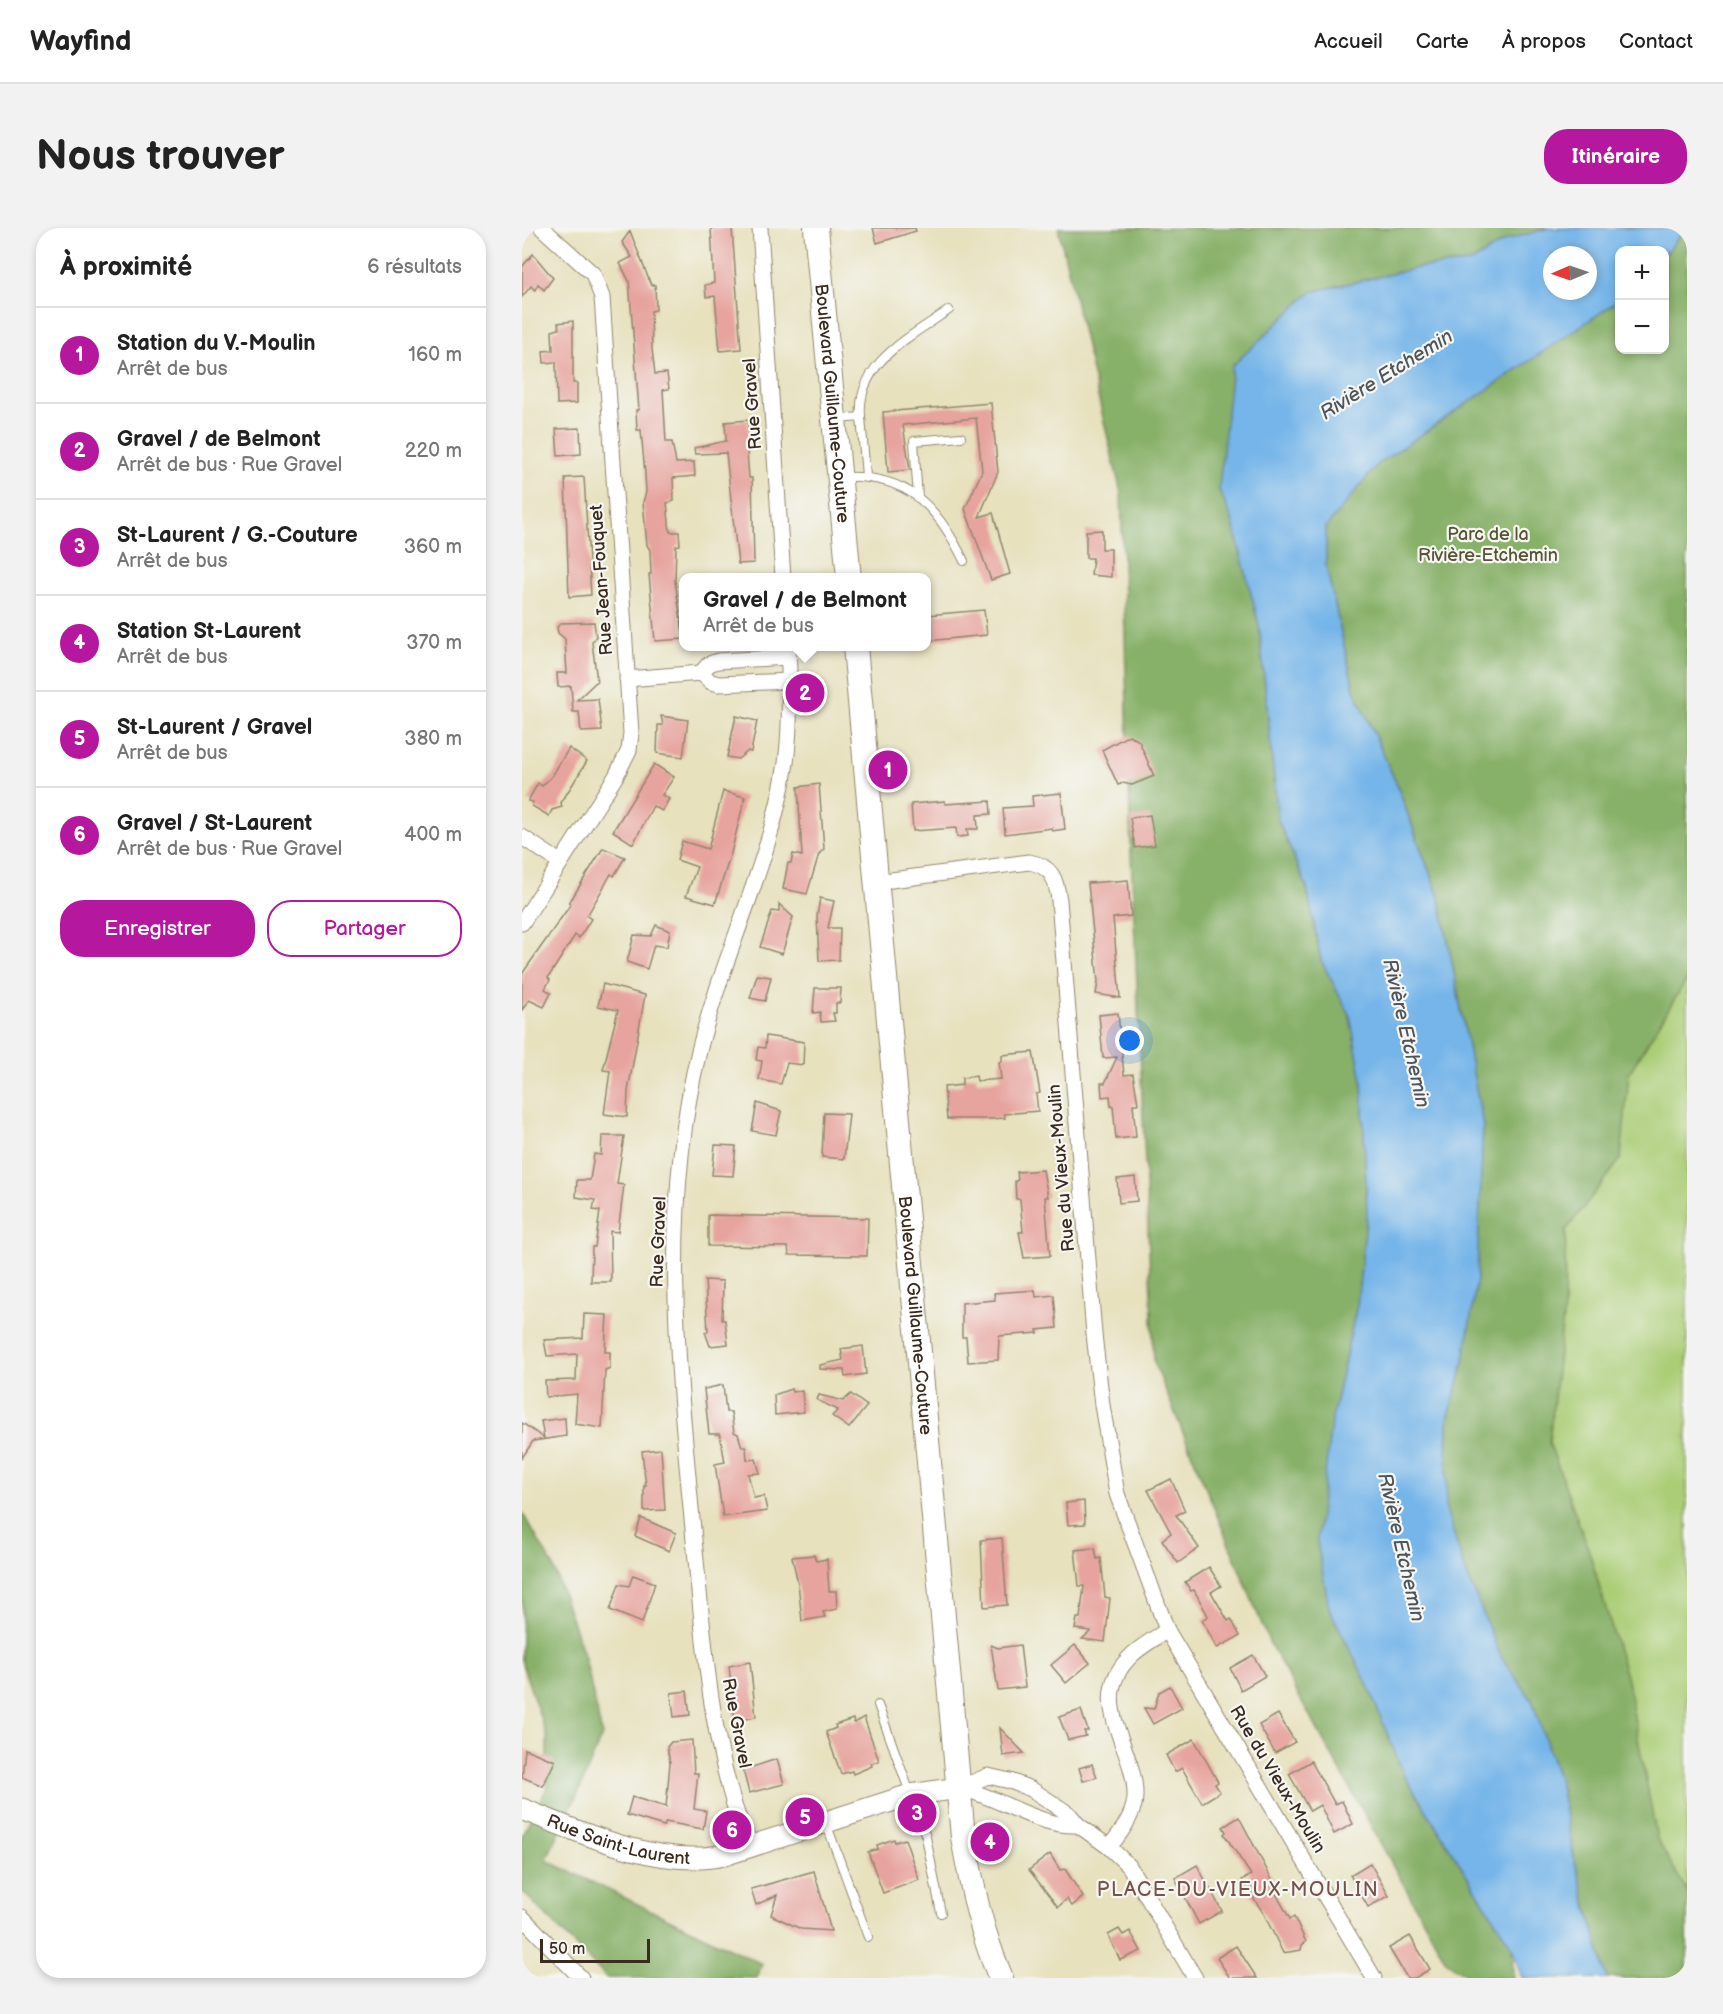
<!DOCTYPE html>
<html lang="fr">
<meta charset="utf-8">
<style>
:root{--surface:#fff;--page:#f2f2f2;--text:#222;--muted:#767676;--line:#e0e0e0;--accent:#b5179e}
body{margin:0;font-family:"Balsamiq Sans",sans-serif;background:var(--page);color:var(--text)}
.controls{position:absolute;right:18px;top:18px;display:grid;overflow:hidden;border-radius:12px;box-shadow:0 3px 9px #0003}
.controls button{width:54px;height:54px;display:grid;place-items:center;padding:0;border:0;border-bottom:2px solid var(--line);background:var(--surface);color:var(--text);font:30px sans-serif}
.compass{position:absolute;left:1021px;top:18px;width:54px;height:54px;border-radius:50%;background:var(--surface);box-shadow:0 3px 9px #0003;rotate:268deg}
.scale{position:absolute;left:18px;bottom:15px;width:110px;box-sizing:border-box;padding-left:6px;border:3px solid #3b2a1e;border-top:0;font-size:16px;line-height:21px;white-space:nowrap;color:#3b2a1e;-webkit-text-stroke:4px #f6f6f2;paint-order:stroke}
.you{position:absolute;left:608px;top:813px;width:21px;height:21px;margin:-15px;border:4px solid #fff;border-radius:50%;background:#1a73e8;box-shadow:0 0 0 9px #1a73e833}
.badge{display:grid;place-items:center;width:39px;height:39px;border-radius:50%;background:var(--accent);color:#fff;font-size:20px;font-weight:700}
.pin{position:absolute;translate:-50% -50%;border:3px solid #fff;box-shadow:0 2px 6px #0006}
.popup{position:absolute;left:157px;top:345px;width:252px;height:78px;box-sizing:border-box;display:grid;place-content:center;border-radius:12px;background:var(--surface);filter:drop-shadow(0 2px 4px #0005);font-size:20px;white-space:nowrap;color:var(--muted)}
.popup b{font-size:22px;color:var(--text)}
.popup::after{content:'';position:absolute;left:50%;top:100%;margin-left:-12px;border:12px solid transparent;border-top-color:var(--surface)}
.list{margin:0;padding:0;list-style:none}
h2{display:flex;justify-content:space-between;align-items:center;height:78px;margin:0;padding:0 24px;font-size:26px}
h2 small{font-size:20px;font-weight:400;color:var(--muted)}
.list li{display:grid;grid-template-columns:39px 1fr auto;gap:18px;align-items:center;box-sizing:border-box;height:96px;padding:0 24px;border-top:2px solid var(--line)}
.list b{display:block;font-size:22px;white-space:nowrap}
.list p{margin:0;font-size:20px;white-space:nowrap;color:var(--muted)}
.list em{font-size:20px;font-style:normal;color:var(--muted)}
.actions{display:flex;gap:12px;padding:18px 24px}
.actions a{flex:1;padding:14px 0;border:2px solid var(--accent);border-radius:24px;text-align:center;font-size:21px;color:var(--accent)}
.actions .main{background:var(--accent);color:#fff}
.map{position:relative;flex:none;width:1165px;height:1750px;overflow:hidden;border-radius:24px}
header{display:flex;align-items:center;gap:36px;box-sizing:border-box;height:84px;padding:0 30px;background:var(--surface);border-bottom:2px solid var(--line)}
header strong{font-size:28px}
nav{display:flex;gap:33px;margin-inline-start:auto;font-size:21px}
.intro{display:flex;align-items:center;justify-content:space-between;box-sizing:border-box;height:144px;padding:0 36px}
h1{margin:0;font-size:42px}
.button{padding:15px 27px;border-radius:24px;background:var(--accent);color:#fff;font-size:21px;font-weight:700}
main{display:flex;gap:36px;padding:0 36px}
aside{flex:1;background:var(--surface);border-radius:24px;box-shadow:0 3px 9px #0003}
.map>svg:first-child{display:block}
</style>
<header>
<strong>Wayfind</strong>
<nav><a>Accueil</a><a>Carte</a><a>À propos</a><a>Contact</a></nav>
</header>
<div class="intro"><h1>Nous trouver</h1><a class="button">Itinéraire</a></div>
<main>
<aside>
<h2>À proximité<small>6 résultats</small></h2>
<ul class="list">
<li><span class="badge">1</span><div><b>Station du V.-Moulin</b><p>Arrêt de bus</p></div><em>160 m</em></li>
<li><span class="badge">2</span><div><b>Gravel / de Belmont</b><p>Arrêt de bus · Rue Gravel</p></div><em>220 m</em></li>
<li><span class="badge">3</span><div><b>St-Laurent / G.-Couture</b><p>Arrêt de bus</p></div><em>360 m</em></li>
<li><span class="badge">4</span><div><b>Station St-Laurent</b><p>Arrêt de bus</p></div><em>370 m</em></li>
<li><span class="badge">5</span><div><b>St-Laurent / Gravel</b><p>Arrêt de bus</p></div><em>380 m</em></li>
<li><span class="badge">6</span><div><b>Gravel / St-Laurent</b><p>Arrêt de bus · Rue Gravel</p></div><em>400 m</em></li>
</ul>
<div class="actions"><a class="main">Enregistrer</a><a>Partager</a></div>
</aside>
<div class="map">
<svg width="1165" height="1750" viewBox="0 0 1165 1750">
<rect width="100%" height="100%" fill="#f6f6f2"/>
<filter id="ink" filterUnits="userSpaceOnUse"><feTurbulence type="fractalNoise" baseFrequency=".0167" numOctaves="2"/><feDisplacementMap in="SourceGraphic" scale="12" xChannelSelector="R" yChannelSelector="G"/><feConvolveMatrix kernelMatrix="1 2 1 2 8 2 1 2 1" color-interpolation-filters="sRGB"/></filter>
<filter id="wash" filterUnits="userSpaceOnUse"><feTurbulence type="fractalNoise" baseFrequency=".008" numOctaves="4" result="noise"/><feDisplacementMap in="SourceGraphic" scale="24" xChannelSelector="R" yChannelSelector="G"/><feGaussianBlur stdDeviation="1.35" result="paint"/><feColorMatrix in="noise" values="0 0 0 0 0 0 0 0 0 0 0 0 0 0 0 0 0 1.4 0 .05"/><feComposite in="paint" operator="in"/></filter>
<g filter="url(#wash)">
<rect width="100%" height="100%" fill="#e7e1be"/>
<!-- green -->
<path fill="#aacd76" stroke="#727c4a" stroke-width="1.5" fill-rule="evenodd" d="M1098 0H1165V1750H1041L783 197 1030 63H1066V27ZM1098 22H1142V122H1098Z"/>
<!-- forest -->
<g fill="#87b067" stroke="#616d42" stroke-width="1.5">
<polygon points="536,0 1027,0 984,12 948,35 900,39 789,64 697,261 710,291 737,397 756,592 785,660 799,732 828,788 840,852 845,984 835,1077 809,1195 807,1380 845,1455 882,1547 990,1719 991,1750 948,1750 924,1733 748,1416 632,1134 609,625 599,265"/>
<polygon points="1163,0 1165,0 1165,751 1107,845 1099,931 1044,1002 1042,1081 1027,1214 1067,1323 1105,1452 1135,1611 1165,1663 1165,1750 1085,1750 1052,1630 1037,1553 1010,1472 979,1429 943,1342 924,1282 926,1191 941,1138 955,1050 961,897 918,672 875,557 832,461 804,338 804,298 856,236 1097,72 1098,122 1142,122 1143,27"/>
<polygon points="0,1284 31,1338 63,1430 80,1507 57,1563 24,1632 240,1736 235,1750 85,1750 0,1663 0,1607 25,1560 25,1509 0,1436"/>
</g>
<!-- water -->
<path fill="#76b5e9" stroke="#587084" stroke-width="1.5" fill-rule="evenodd" d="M1027 0H1163L1143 27 1142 22H1098L1097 72 856 236 804 299V338L832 461 875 557 918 672 961 897 955 1050 941 1138 926 1191 924 1282 943 1342 979 1429 1010 1472 1037 1553 1052 1630 1085 1750H1000L990 1719 882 1547 845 1455 807 1380 795 1313 809 1195 835 1077 845 984 840 852 828 788 799 732 785 660 756 592 737 397 710 291 697 261 710 138 789 64 900 39 948 35 984 12ZM1030 27H1066V63H1030Z"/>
<g id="blocks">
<!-- building -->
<g fill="#e7a39d">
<polygon points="189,0 210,0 219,121 198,123 193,68 184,69 183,57 192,55"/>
<polygon points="351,0 393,0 394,3 355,15"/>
<polygon points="108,3 129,57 133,57 134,82 129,83 130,121 133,146 145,145 147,161 141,162 144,214 150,214 154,235 172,234 173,248 151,250 152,273 145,275 148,304 157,304 158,317 154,318 153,353 162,411 133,413 127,346 129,346 128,322 125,317 121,274 124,264 123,246 119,202 115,202 114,182 117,182 107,53 98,35 110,29 100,14"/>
<polygon points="11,26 31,50 22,62 16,56 13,62 9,58 0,69 0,39"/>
<polygon points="51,93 51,155 55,155 55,175 35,176 34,134 22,135 21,123 31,122 30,103 37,101 36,95"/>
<polygon points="469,175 476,244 457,289 471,285 488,346 469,352 443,281 460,243 454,190 381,197 388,242 366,244 361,184"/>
<polygon points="226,192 227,223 225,224 227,250 230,250 232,335 216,336 204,225 173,226 172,220 204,213 203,194"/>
<polygon points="58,200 59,226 36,228 34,201"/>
<polygon points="62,249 69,367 47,369 43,250"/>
<polygon points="580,302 580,321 589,321 589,349 569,347 571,330 564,330 564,303"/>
<polygon points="462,382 465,407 405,413 405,387"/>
<polygon points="72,394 74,409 70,414 75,453 55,472 76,471 80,503 59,504 57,484 51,484 49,458 36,459 35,445 45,445 43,411 36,405 35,399 39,395"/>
<polygon points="139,488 166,492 161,529 135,525 136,497 141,497"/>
<polygon points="214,488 235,493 229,524 226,523 216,531 205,529"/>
<polygon points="607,507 617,513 632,548 610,557 601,555 596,557 580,522"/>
<polygon points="47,520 65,533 39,575 40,579 30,582 27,588 10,578 11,574 6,573 16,555 20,558 30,548"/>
<polygon points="132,536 152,549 140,567 147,571 140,583 131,578 111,616 91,603"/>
<polygon points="297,556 302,621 297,626 285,666 261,661 266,635 269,635 271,626 280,628 276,559"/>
<polygon points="201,563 223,569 209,625 193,676 164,668 175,639 155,632 160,613 186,621"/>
<polygon points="539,565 543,601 530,603 530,600 483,606 481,580 511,578 510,568"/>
<polygon points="423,573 423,576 468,573 469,586 455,587 456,601 445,601 446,608 435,609 434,600 391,603 389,576"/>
<polygon points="628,587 633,617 613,620 608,590"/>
<polygon points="81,620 103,629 92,648 89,646 65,688 69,691 57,710 53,707 26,750 28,752 23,761 29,765 22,779 7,772 0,782 0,746 49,676 47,675"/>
<polygon points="606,652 609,688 591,690 598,770 574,766 576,754 566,655"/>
<polygon points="298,670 312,673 306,700 318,700 317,732 297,733 295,688"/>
<polygon points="257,676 271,689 260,726 238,719 250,683 257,684"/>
<polygon points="134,697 148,703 145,719 132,717 125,741 105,734 112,707 129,708"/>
<polygon points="235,747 249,749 243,773 228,770"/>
<polygon points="81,756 123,767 106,863 105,889 82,886 88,843 81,842 96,782 76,778"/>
<polygon points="293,760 319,760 318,775 314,775 314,785 311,785 313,793 299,794 298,784 291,785"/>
<polygon points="596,785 602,847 611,846 616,876 611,876 614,909 594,911 591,878 589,878 588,868 580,869 579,855 583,855 595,829 581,830 577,787"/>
<polygon points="244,808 282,814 281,837 265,835 259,856 237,852 240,833 234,832 236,819 243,820"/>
<polygon points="511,824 518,865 514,866 516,883 482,886 483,890 468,891 425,891 422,859 440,857 440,850 454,848 455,853 479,851 477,834 480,833 480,827"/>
<polygon points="235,875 259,883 254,907 230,903"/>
<polygon points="302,885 327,886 322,931 300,929"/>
<polygon points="80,908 102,908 95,956 102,957 96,1004 88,1003 89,1054 69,1054 70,1019 73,1019 78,983 71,982 73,972 54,969 55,952 68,952 72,926 79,927"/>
<polygon points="193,917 214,918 211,948 190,947"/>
<polygon points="521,942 526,969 523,969 528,1028 502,1030 497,1004 501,1004 498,971 494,971 493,953 496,952 495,944"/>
<polygon points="613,949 615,973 597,975 595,951"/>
<polygon points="186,987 346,990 345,1028 267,1027 266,1019 186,1018"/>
<polygon points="183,1052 201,1053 200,1092 203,1092 206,1116 188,1118 183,1104 186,1103"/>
<polygon points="513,1062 514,1069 532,1067 535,1100 515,1102 516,1105 477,1108 476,1132 446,1134 444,1109 440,1109 440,1075 473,1072 472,1065"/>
<polygon points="62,1086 85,1087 83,1124 88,1124 88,1140 83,1142 80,1200 53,1196 55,1166 24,1169 23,1153 54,1152 55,1126 25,1128 22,1112 61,1110"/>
<polygon points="341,1118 344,1146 323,1149 322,1142 298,1141 298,1137 321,1132 319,1121"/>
<polygon points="201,1157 204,1184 209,1184 212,1204 216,1206 220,1219 224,1219 225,1232 234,1231 238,1245 226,1246 232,1270 242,1268 245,1283 201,1289 193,1236 203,1234 198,1206 187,1206 182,1161"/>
<polygon points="269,1161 270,1164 280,1163 282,1184 253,1187 252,1167"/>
<polygon points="329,1166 345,1178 327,1200 310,1188 316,1182 295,1172 297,1167 321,1173"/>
<polygon points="43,1190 44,1208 11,1213 0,1230 0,1195 22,1210 19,1193"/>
<polygon points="139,1221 143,1282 122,1283 122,1258 124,1258 120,1223"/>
<polygon points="649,1251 663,1283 654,1287 677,1320 656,1335 640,1312 649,1305 626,1262"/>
<polygon points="562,1273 563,1296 546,1297 544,1275"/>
<polygon points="119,1290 154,1305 147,1323 113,1308"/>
<polygon points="480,1310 485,1377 462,1379 459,1312"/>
<polygon points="573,1320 575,1331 579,1330 583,1369 588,1370 583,1414 560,1411 569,1403 553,1401 555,1390 558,1390 562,1358 557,1358 553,1322"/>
<polygon points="292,1327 294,1333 305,1331 307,1363 314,1363 315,1381 301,1384 303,1389 280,1393 276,1355 270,1329"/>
<polygon points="687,1339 699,1358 689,1364 706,1393 709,1391 718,1408 695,1420 680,1392 686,1388 672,1362 669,1363 663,1354"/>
<polygon points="111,1347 133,1355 120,1395 88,1382 97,1356 107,1358"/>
<polygon points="469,1417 476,1420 498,1417 503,1459 476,1462"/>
<polygon points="553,1417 568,1435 544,1455 529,1437"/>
<polygon points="731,1427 743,1448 719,1462 708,1440"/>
<polygon points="228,1434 234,1489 213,1493 207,1438"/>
<polygon points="648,1458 660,1480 631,1496 622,1480 632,1481 637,1464"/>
<polygon points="165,1463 168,1487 152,1489 149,1465"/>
<polygon points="559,1482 566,1503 562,1503 564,1508 546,1512 537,1489"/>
<polygon points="756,1486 773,1514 753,1525 737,1497"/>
<polygon points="342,1489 357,1533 349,1535 350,1538 331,1546 330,1543 319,1546 304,1504 314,1500 313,1497 331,1491 332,1495"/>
<polygon points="478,1500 502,1525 481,1528"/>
<polygon points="672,1511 696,1554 693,1556 698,1564 680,1575 660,1540 653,1544 644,1527"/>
<polygon points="170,1512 172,1545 176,1545 172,1581 184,1583 181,1601 144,1594 142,1598 105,1587 110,1569 144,1579 148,1535 145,1519 149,1514"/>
<polygon points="3,1521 33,1533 21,1558 0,1549"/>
<polygon points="255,1531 262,1556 227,1565 221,1542"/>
<polygon points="789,1533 813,1576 820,1573 831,1596 812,1606 798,1577 788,1583 767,1546"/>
<polygon points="570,1536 575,1549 561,1553 557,1540"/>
<polygon points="717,1589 756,1663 753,1664 768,1691 772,1689 784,1714 780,1717 779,1722 761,1725 742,1686 720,1652 729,1647 702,1606 704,1604 701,1599"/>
<polygon points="372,1611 373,1614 383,1611 397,1652 361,1665 346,1624 356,1621 355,1617"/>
<polygon points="528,1626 538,1642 543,1641 561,1669 550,1678 545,1671 536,1679 507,1642"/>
<polygon points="848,1635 867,1668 846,1679 828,1647"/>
<polygon points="675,1637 700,1683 677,1696 653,1650"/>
<polygon points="292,1643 309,1703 279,1701 249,1687 255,1667 234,1677 229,1661"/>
<polygon points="597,1701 601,1707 608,1703 619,1723 598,1732 586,1707"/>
<polygon points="888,1708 908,1741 893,1750 885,1750 867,1720"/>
<polygon points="714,1718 735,1750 708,1750 695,1730"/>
</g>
</g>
</g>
<g filter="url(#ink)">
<use href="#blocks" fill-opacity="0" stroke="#91866e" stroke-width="1.5"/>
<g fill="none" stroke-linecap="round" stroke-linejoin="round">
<defs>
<g id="lane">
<path d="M339 189C334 135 388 109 427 82"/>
<polyline points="315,191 339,189 344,248"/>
<path d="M319 249C385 246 415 277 442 333"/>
<polyline points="396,270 392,213 439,209"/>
<polyline points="356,1477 404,1609 419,1685"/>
<polyline points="304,1595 346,1709"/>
</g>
<g id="street">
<polyline points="238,0 261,350"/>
<polyline points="179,445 187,436 196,433 266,429"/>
<polyline points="105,451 179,445 189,454 197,456 267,453"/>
<polyline points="0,609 38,634"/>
<path d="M354 654 507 634C530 638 534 651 537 672L572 1106 580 1177 595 1266 645 1402 852 1750"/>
<polyline points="0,695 94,548 107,522 109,505 80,69 71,46 20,0"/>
<polyline points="437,1560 466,1548 488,1553 509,1561 547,1586 556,1597 587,1619 607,1638 673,1750"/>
<path d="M437 1560C477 1568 514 1599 556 1597"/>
<path d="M230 1619C223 1604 215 1589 211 1573 186 1489 181 1399 172 1312 157 1150 137 984 177 823 201 726 249 634 264 535 269 497 268 457 266 418"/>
<path d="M587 1619C599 1605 614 1585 613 1566 613 1517 561 1472 611 1426 621 1417 634 1410 645 1402"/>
<polyline points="0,1689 59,1750"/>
</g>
<g id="secondary">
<path id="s1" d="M0 1581C59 1605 139 1641 202 1627L388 1567 437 1560"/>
</g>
<g id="primary">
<path id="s2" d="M294 0 327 350"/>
<path id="s3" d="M333 418 441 1609C450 1658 459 1705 479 1750"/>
</g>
</defs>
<!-- lane casing -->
<use href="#lane" stroke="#91866e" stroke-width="10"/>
<!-- street casing -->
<use href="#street" stroke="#91866e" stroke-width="17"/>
<!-- secondary casing -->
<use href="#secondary" stroke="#91866e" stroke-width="23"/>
<!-- primary casing -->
<use href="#primary" stroke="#91866e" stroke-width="26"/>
<!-- lane -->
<use href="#lane" stroke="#fff" stroke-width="8"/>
<!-- street -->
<use href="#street" stroke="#fff" stroke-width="15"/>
<!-- secondary -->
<use href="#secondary" stroke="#fff" stroke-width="21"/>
<!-- primary -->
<use href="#primary" stroke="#fff" stroke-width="24"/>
</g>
</g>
<g text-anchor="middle" stroke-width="4.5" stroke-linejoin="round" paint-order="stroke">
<!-- street labels -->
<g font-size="18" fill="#3b2a1e" stroke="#f6f6f2">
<text dy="6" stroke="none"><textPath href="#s2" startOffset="176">Boulevard Guillaume-Couture</textPath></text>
<text transform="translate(230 176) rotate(-94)" y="6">Rue Gravel</text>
<text transform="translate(79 352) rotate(-94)" y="6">Rue Jean-Fouquet</text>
<text transform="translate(539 940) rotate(-95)" y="6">Rue du Vieux-Moulin</text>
<text transform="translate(136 1014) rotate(-88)" y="6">Rue Gravel</text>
<text dy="6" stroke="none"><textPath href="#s3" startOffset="672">Boulevard Guillaume-Couture</textPath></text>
<text transform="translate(215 1495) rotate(79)" y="6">Rue Gravel</text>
<text transform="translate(756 1551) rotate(59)" y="6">Rue du Vieux-Moulin</text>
<text dy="6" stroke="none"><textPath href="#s1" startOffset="102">Rue Saint-Laurent</textPath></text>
</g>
<!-- park labels -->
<g font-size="18" fill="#575334" stroke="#f6f6f2">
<text x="966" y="312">Parc de la<tspan x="966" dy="21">Rivière-Etchemin</tspan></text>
</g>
<!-- water labels -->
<g font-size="20" font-style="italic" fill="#4d545b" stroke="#f6f6f2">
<text transform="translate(864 146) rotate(-32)" y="7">Rivière Etchemin</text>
<text transform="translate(885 805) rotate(77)" y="7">Rivière Etchemin</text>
<text transform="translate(880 1319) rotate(77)" y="7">Rivière Etchemin</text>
</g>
<!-- neighbourhood labels -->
<g font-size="20" letter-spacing="1.5" fill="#77544a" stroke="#f6f6f2">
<text x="716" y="1668">PLACE-DU-VIEUX-MOULIN</text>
</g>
</g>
</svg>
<div class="controls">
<button>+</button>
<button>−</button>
</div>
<svg class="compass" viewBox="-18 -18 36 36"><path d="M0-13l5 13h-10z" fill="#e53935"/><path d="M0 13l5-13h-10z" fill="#767676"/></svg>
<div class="scale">50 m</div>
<div class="you"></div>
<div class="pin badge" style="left:366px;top:542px">1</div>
<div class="pin badge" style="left:283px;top:465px">2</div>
<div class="popup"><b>Gravel / de Belmont</b>Arrêt de bus</div>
<div class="pin badge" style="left:395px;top:1585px">3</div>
<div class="pin badge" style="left:468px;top:1614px">4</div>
<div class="pin badge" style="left:283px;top:1589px">5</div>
<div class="pin badge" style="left:210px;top:1602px">6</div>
</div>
</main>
